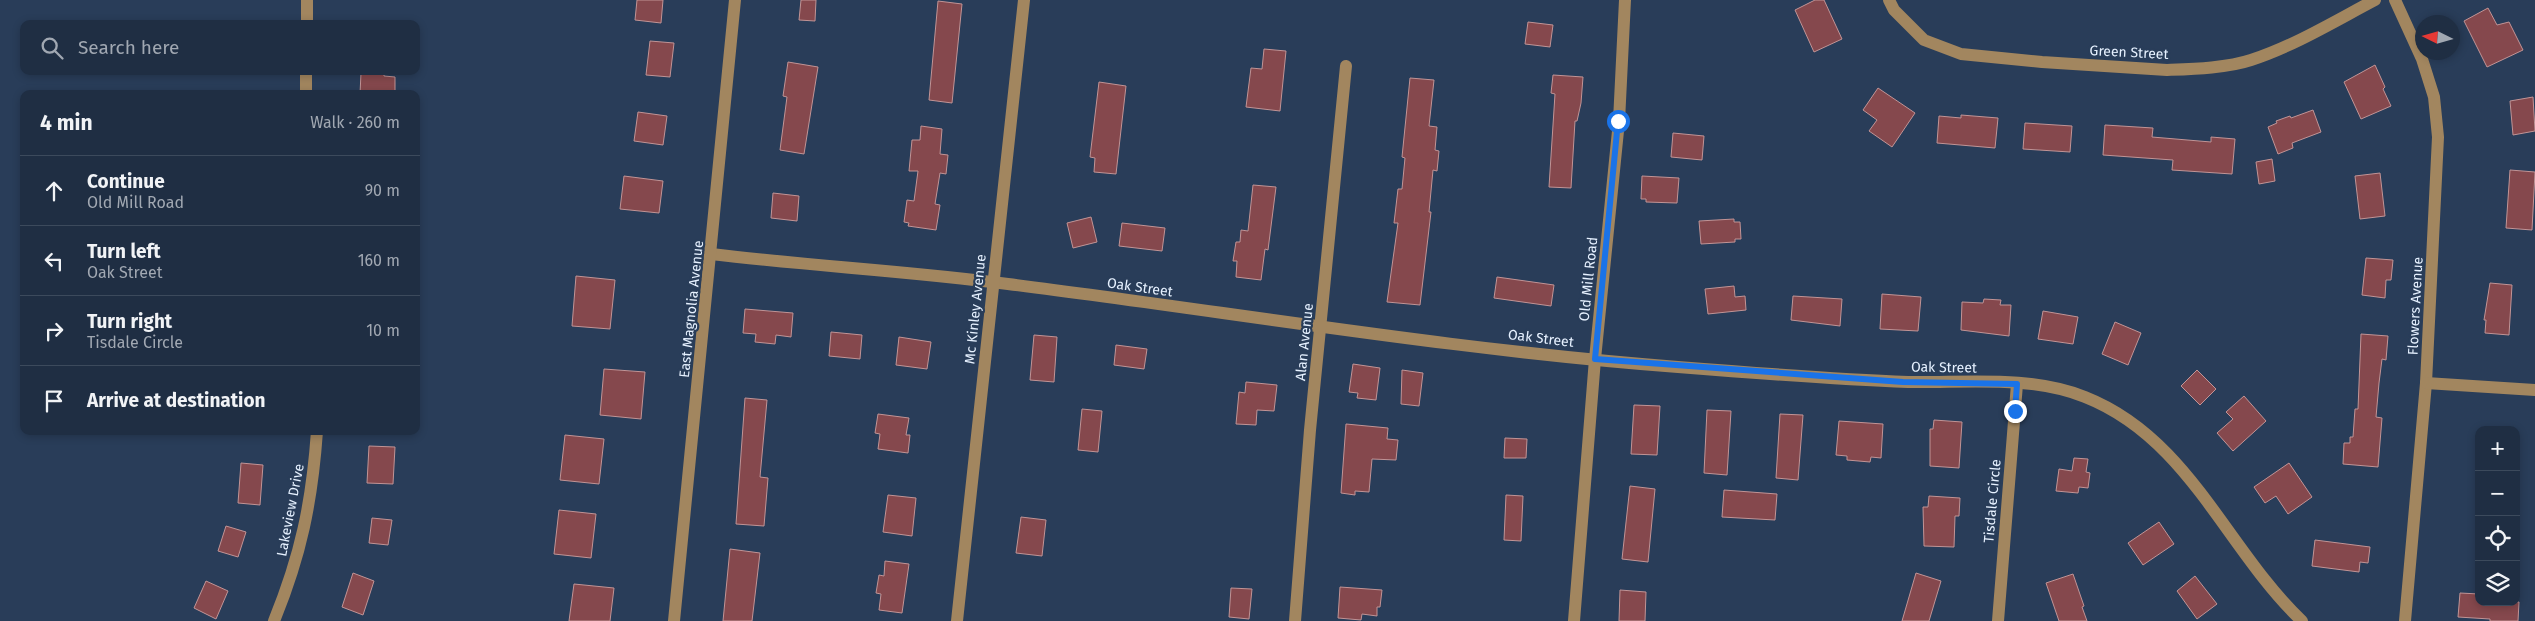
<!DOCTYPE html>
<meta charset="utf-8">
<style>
:root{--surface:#1f2e43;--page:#2c3a4e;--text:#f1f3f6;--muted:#a1a8b2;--line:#3c4a5c}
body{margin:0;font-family:"Fira Sans",sans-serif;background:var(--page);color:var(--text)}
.controls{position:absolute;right:15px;bottom:15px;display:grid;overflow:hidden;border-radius:10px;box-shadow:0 2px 8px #0003}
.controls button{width:45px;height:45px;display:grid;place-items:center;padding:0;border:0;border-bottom:1px solid var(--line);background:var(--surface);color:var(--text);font:25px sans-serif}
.compass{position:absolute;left:2415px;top:15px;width:45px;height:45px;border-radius:50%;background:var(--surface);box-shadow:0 2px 8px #0003;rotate:275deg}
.stop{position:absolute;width:15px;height:15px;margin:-11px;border:4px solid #1a73e8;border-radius:50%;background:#fff}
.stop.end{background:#1a73e8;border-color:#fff;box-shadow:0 1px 5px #0008}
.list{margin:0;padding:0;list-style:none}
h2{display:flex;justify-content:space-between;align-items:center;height:65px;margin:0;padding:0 20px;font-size:21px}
h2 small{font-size:16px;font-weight:400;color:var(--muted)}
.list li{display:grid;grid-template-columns:32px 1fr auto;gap:15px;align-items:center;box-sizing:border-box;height:70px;padding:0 20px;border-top:1px solid var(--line)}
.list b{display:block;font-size:19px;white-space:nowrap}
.list p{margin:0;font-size:16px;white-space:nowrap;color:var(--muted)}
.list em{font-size:16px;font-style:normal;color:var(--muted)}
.icon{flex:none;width:28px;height:28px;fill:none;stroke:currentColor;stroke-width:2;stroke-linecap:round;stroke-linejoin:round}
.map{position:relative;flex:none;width:2535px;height:621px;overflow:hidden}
.search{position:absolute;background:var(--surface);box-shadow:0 2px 8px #0003;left:20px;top:20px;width:400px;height:55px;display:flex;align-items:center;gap:12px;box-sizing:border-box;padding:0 18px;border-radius:10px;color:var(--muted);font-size:19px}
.panel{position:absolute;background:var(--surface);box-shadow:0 2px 8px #0003;left:20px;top:90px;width:400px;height:345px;border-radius:10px}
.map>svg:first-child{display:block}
</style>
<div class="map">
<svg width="2535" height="621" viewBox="0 0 2535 621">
<rect width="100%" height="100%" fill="#293d59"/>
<!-- building -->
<g fill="#85484d" stroke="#c19496">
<polygon points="637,0 663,0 661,23 635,20"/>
<polygon points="801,0 816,0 815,21 799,20"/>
<polygon points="1815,0 1824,0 1842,39 1814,52 1795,10"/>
<polygon points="938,1 962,4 952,103 929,100"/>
<polygon points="2488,8 2497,25 2509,22 2523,50 2487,67 2464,21"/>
<polygon points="1528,22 1553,25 1550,47 1525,44"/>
<polygon points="650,41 674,43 670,77 646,75"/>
<polygon points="1264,49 1286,51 1280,111 1246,107 1251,68 1262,69"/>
<polygon points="788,62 818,67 804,154 780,150 787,97 783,96"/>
<polygon points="2375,65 2385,87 2383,89 2391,106 2361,119 2344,82"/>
<polygon points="361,73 384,74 384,76 395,77 395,94 360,94"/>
<polygon points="1553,75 1583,77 1581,103 1577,121 1575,121 1571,188 1549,187 1555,94 1551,93"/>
<polygon points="1410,78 1434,80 1429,126 1437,127 1435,150 1439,151 1437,171 1433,170 1429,212 1431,212 1420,305 1387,302 1398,223 1394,223 1398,189 1402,189 1405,158 1402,157"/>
<polygon points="1099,82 1126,86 1116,174 1094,172 1095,158 1090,157"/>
<polygon points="1878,88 1915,113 1892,147 1869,131 1877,120 1863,110"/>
<polygon points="2533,97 2535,131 2513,135 2510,101"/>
<polygon points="2313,110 2321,132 2292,143 2293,148 2278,154 2268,127 2277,123 2276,121 2290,116 2291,118"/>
<polygon points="638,112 667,116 663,145 634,141"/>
<polygon points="1961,115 1998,118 1995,148 1937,143 1939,116 1961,118"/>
<polygon points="2025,123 2072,126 2070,152 2023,149"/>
<polygon points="2105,125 2153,128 2152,137 2211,142 2211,137 2235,139 2232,174 2172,170 2173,160 2103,155"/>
<polygon points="921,126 942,129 940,154 948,155 946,174 940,173 935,204 940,205 936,230 908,226 909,223 904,222 907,200 914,201 918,171 909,171 912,140 920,140"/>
<polygon points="1673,133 1704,136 1702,160 1671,157"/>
<polygon points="2272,159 2275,181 2259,184 2256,162"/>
<polygon points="2510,170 2535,172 2532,230 2506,228"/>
<polygon points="2380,173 2385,216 2360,219 2355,176"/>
<polygon points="624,176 663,181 659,213 620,209"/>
<polygon points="1642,176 1679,178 1677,203 1646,202 1646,199 1641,199"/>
<polygon points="1253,185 1276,187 1268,250 1265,249 1261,280 1236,277 1237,261 1233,261 1236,242 1240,242 1241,230 1248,231"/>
<polygon points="773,193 799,196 797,221 771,218"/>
<polygon points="1091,217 1097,242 1073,248 1067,223"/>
<polygon points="1734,219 1734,222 1740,222 1741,239 1735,239 1735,242 1701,244 1699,221"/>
<polygon points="1122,223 1165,228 1162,251 1119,246"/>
<polygon points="2366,258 2393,260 2391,280 2386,280 2385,298 2362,295"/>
<polygon points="576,276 615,280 610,329 572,326"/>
<polygon points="1497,277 1554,285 1551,306 1494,298"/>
<polygon points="2490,283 2512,285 2509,335 2485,333 2486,320 2484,320"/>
<polygon points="1734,286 1735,297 1745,296 1746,310 1708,314 1705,289"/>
<polygon points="1882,294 1921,297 1918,331 1880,329"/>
<polygon points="1793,296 1842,299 1840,326 1791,320"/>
<polygon points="1984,299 2001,300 2000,305 2011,305 2009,336 1961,330 1962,302 1983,303"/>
<polygon points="745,309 793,313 791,337 776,335 775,344 755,342 756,334 743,333"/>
<polygon points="2043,311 2078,317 2073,344 2038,339"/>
<polygon points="2115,322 2141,333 2128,365 2102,354"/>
<polygon points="831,332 862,335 860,359 829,356"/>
<polygon points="2361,334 2388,336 2386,360 2382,359 2379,383 2376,417 2382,418 2378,467 2343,464 2344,443 2350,443 2350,437 2353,437 2355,409 2358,409"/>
<polygon points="1034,335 1057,337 1054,382 1030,380"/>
<polygon points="899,337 931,342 927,369 896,365"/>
<polygon points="1116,345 1147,349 1144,369 1114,365"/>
<polygon points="1353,364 1380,368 1376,400 1357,398 1358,393 1349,392"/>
<polygon points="604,369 645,372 641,419 600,415"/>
<polygon points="1402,370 1423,373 1419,406 1401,404"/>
<polygon points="2197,370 2216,389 2200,405 2181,386"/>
<polygon points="1246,382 1277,385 1274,411 1257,410 1256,425 1236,424 1239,392 1245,393"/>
<polygon points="2244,396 2266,421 2233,451 2217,433 2233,419 2226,412"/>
<polygon points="745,398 767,400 760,477 768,478 764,526 736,524"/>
<polygon points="1634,405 1660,406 1657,455 1631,454"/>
<polygon points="1082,409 1102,411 1098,452 1078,450"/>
<polygon points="1707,410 1731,411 1727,475 1704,473"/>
<polygon points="878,414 909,418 906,435 910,435 908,453 878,449 880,434 875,433"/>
<polygon points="1780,414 1803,415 1798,480 1776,478"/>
<polygon points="1934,420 1962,422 1959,468 1930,466 1930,429 1933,429"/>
<polygon points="1839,421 1883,424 1881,458 1871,457 1870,462 1847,460 1847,456 1836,455"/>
<polygon points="1346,424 1388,428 1387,439 1398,440 1396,460 1372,459 1369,492 1355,491 1355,495 1341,493"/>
<polygon points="565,435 604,439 599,484 560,480"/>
<polygon points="1505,438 1527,439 1526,458 1504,458"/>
<polygon points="369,446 395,447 393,484 367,483"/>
<polygon points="2074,458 2088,459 2086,472 2090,473 2088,488 2079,487 2078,493 2056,491 2059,469 2072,471"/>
<polygon points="241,463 263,465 260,505 238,503"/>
<polygon points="2289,463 2312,497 2288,514 2276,496 2265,503 2254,487"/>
<polygon points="1630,486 1655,489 1648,562 1622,559"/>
<polygon points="1724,490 1777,494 1775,520 1722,517"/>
<polygon points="888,495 916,498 912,536 883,532"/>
<polygon points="1506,495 1523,496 1521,541 1504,540"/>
<polygon points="1929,496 1960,498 1959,516 1955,516 1954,547 1924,546 1923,507 1928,507"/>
<polygon points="559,510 596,514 591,558 554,554"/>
<polygon points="1021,517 1046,520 1042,556 1016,553"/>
<polygon points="372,518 392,520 388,545 369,543"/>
<polygon points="2159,522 2174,544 2143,565 2128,543"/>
<polygon points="226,526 246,532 238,557 218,551"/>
<polygon points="2315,540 2370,547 2368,563 2360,562 2359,572 2312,566"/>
<polygon points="730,549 760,553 752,621 723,621"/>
<polygon points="885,561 909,564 902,613 879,610 881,594 876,593 879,575 884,576"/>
<polygon points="353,573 374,581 363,615 342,607"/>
<polygon points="1916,573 1941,581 1929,621 1902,621"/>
<polygon points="2073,574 2084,606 2082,607 2087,621 2059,621 2046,583"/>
<polygon points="2195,576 2217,604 2197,619 2177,591"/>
<polygon points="206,581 228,591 216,619 194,608"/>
<polygon points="574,584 614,588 610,621 569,621"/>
<polygon points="1340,587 1382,590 1380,607 1377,607 1377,616 1362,614 1361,620 1338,618"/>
<polygon points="1231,588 1252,589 1249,619 1229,617"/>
<polygon points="1620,590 1646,592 1645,621 1619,621"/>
<polygon points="2460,593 2479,594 2479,602 2519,602 2518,621 2490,621 2490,619 2458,617"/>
</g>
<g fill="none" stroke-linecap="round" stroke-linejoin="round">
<!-- minor -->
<g stroke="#a2865f" stroke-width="12">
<path d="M1889 0 1894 10 1924 40 1961 54 2042 62 2167 70C2192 69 2227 68 2251 60 2294 46 2335 21 2375 0"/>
<polyline points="2395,0 2422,59 2434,97 2438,137 2426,383 2405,621"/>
<polyline points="307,24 307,0"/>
<polyline points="306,94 306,71"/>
<path d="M711 254C810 266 910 271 1008 284 1231 312 1453 350 1678 367 1754 373 1831 379 1908 382 1965 383 2031 375 2085 397 2189 438 2226 549 2302 621"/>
<polyline points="2426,383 2535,390"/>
<path d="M274 621C301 555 312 502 317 431"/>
<polyline points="674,621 735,0"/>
<polyline points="957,621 1024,0"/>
<polyline points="1295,621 1310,430 1346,66"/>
<polyline points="1574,621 1595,359 1619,121 1625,0"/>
<polyline points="1998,621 2017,384"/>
</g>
</g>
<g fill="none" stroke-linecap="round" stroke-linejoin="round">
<!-- route -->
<polyline stroke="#1a73e8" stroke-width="6" points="1618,121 1595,359 1903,382 2017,384 2015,411"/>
</g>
<g text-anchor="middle" stroke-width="4.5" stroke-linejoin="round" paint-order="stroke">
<!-- street labels -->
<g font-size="14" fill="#e6f1ff" stroke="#293d59">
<text transform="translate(2129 52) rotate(3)" y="5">Green Street</text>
<text transform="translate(1588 279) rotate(-84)" y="5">Old Mill Road</text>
<text transform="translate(1140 287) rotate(8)" y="5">Oak Street</text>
<text transform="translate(2415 306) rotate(-87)" y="5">Flowers Avenue</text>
<text transform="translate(691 309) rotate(-84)" y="5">East Magnolia Avenue</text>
<text transform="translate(975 309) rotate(-84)" y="5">Mc Kinley Avenue</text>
<text transform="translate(1541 338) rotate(7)" y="5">Oak Street</text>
<text transform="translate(1304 342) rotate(-84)" y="5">Alan Avenue</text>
<text transform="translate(1944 367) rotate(1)" y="5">Oak Street</text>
<text transform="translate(1992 501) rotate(-85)" y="5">Tisdale Circle</text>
<text transform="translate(290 510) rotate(-79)" y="5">Lakeview Drive</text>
</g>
</g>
</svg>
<div class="controls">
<button>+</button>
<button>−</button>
<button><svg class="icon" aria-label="locate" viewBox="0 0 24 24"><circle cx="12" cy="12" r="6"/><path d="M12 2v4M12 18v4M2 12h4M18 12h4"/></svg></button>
<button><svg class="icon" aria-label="layers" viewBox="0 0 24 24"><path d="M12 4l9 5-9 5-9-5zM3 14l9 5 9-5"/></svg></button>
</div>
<svg class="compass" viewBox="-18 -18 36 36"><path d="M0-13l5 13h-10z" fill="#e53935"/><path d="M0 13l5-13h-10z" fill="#a1a8b2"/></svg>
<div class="stop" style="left:1618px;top:121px"></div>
<div class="stop end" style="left:2015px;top:411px"></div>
<div class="search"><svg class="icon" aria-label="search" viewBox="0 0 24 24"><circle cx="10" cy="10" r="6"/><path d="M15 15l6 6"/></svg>Search here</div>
<section class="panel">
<h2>4 min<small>Walk · 260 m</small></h2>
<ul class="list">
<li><svg class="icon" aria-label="ahead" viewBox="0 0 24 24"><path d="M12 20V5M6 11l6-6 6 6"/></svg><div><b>Continue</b><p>Old Mill Road</p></div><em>90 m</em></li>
<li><svg class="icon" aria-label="left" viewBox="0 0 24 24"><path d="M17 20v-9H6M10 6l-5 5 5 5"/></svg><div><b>Turn left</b><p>Oak Street</p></div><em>160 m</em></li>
<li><svg class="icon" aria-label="right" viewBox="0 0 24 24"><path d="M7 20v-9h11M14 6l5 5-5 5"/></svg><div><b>Turn right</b><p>Tisdale Circle</p></div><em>10 m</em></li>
<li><svg class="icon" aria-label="arrive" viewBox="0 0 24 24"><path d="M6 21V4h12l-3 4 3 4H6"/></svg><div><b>Arrive at destination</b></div></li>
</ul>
</section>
</div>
